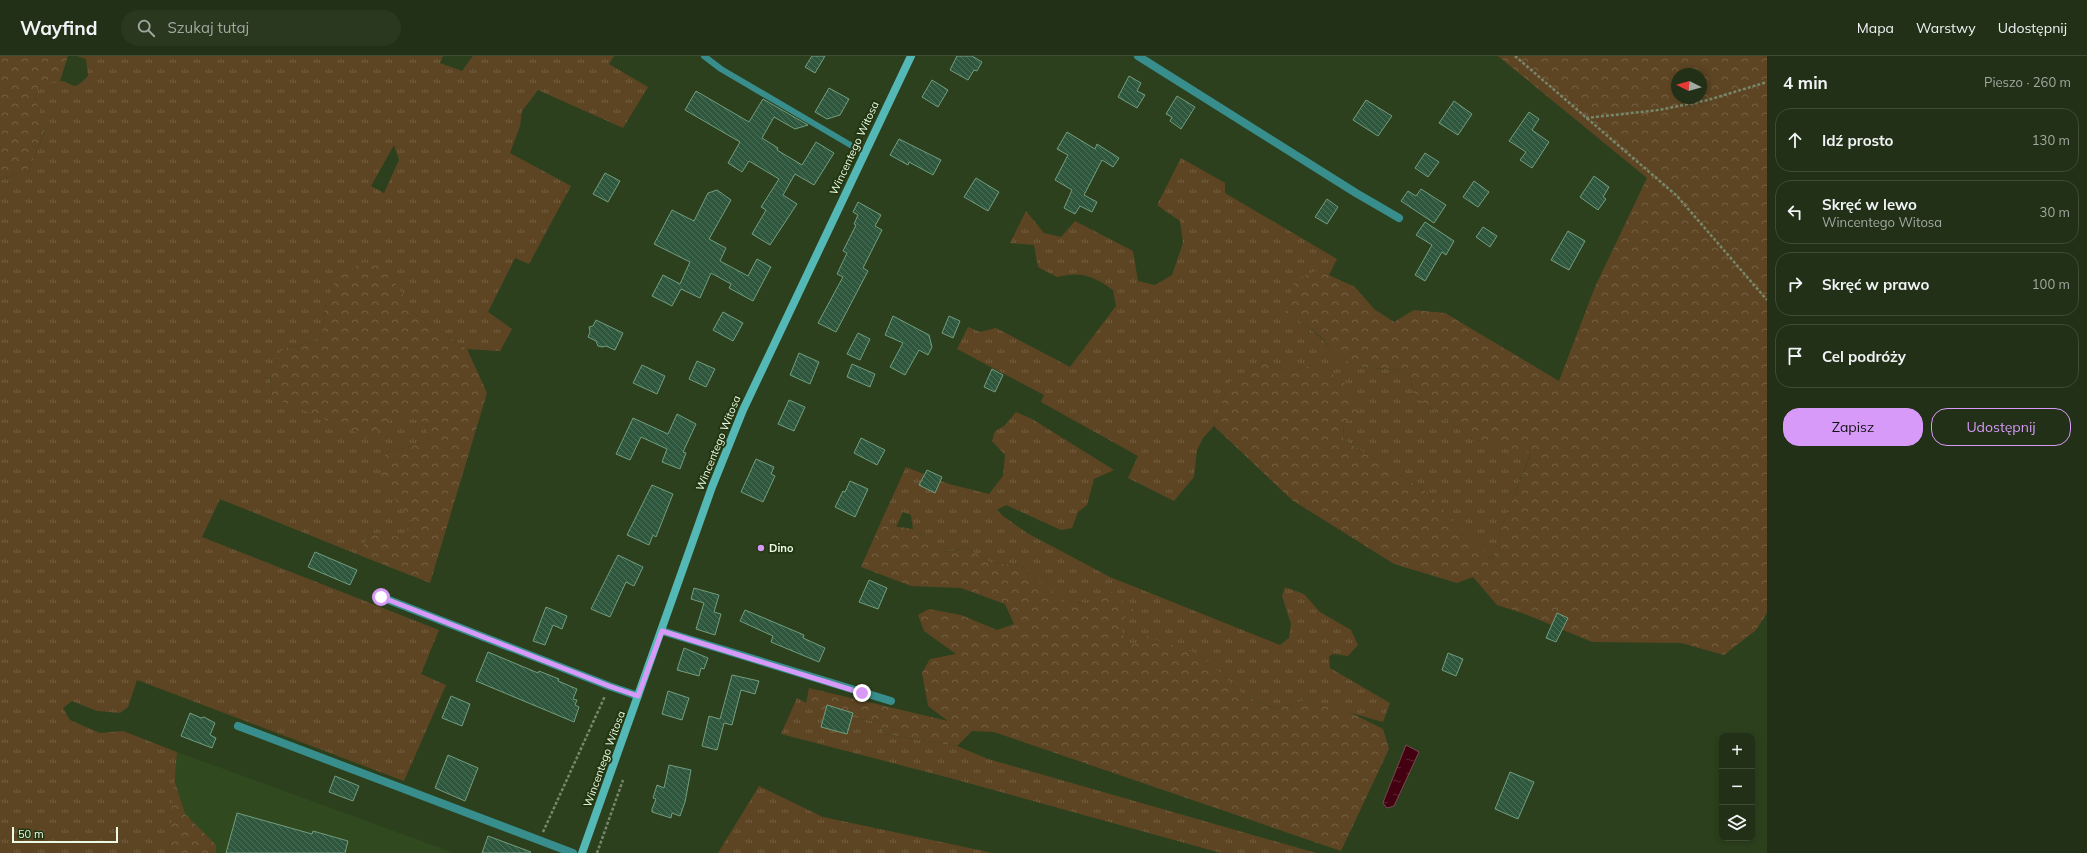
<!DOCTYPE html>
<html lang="pl">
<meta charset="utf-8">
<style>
:root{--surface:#213016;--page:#29381f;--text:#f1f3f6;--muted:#a2a9a1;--line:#3e4b35;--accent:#d89af8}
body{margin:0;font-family:Mulish,sans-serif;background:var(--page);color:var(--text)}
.controls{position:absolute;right:12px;bottom:12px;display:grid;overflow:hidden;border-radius:8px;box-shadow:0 2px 6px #0003}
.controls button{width:36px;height:36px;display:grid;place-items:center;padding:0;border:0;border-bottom:1px solid var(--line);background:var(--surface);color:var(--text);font:20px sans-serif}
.compass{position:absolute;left:1671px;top:12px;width:36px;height:36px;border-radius:50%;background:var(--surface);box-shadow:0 2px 6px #0003;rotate:275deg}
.scale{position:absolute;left:12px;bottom:10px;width:106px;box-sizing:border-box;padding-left:4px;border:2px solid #ecfae4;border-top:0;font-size:11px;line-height:14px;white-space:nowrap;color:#ecfae4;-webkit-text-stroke:3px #223612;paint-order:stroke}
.stop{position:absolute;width:12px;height:12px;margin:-9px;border:3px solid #d89af8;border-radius:50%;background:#fff}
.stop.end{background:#d89af8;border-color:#fff;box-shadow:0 1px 4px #0008}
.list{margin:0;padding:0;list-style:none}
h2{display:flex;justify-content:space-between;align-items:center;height:52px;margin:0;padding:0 16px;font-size:17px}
h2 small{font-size:13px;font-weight:400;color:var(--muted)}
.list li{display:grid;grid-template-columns:26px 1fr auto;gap:12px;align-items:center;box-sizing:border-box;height:64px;margin:0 8px 8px;padding:0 8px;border:1px solid var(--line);border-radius:16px}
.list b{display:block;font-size:15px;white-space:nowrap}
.list p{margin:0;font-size:13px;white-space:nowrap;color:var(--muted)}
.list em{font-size:13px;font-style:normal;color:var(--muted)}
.actions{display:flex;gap:8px;padding:12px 16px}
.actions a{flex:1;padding:9px 0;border:1px solid var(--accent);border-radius:16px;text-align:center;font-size:14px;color:var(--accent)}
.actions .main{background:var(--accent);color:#111}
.icon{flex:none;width:22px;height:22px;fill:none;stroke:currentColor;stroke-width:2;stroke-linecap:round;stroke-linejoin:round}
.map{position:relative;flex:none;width:1767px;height:797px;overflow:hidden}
header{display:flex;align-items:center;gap:24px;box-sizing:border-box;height:56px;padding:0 20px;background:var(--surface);border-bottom:1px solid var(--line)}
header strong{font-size:19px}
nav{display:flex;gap:22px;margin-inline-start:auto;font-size:14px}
.search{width:280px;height:36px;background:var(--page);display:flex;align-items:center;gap:10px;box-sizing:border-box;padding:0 14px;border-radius:22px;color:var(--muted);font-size:15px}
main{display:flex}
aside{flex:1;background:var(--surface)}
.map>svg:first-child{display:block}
</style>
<header>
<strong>Wayfind</strong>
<div class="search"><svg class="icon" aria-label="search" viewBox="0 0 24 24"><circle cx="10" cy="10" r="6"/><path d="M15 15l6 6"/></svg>Szukaj tutaj</div>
<nav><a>Mapa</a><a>Warstwy</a><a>Udostępnij</a></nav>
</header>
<main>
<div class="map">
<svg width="1767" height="797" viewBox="0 0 1767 797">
<defs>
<pattern id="grass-tufts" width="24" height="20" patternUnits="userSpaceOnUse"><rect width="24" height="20" fill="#5d4523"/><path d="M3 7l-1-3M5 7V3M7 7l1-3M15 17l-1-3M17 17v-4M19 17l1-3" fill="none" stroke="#746143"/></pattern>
<pattern id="forest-crowns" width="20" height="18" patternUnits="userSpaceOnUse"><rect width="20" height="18" fill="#5d4523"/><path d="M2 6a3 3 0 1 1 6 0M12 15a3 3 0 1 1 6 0" fill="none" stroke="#746143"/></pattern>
<pattern id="water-ripples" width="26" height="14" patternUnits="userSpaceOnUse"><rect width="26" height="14" fill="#430010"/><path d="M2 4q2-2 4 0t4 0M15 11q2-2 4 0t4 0" fill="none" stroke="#5e2633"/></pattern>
<pattern id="building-back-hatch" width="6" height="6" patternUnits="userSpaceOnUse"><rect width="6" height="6" fill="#2f573d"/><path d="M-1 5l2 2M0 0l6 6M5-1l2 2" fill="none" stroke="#4d7059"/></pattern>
</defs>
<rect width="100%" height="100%" fill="#2c401d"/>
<!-- built -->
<polygon fill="#31491f" points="177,696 454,797 169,797"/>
<!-- grass -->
<g fill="url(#grass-tufts)" fill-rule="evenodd">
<path d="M77 0H443L440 7 462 15 473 0H614L609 8 648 31 623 72 538 34 522 55 520 70 510 97 571 130 529 208 515 202 488 256 512 273 500 295 467 293 416 259 386 213 326 246 321 284 282 293 270 318 272 341 397 358 426 366 429 385 386 397 412 462 404 482 369 478 359 499 220 443 202 481 439 574 421 618 446 629 404 725 137 624 128 651 120 657 97 655 72 645 63 652 70 664 100 677 123 675 177 696 169 797H0V124L29 113 45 75 35 41 40 28C46 27 54 24 60 25 75 26 71 38 88 20L86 3ZM394 89 399 104 384 137 371 130Z"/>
<path d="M1181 102 1225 127V137L1337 203 1329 219 1318 214 1285 254 1320 281 1333 297 1357 311 1402 314 1410 321 1414 339 1472 383 1531 396 1505 463 1492 504 1428 437 1343 383 1344 366 1315 308 1293 315 1262 306 1229 327 1214 370 1203 382 1197 394 1194 421 1174 445 1128 422 1138 400 1041 346 1044 339 957 293 968 271 980 276 996 272 1070 311 1116 250 1113 234C1093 220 1082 215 1057 221L1038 211 1034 189 1010 187 1026 155 1044 177 1061 181 1075 165 1133 195 1138 225 1155 229 1172 219 1183 187 1180 165 1157 149Z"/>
<polygon points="1016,356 1032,363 1114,414 1094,423 1087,449 1078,456 1072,472 1061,474 1006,449 997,454 1003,460 1027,477 1110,521 1280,589 1289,582 1291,568 1282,540 1285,531 1304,538 1320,556 1351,574 1358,589 1348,600 1334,598 1329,600 1330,612 1390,647 1383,666 1305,644 1276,653 1245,640 1199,598 1129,591 1118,568 1086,547 1062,545 1022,510 992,507 966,492 946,496 913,473 911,459 903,456 896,471 880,468 906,411 949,428 989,438 1003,420 1005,399 992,385 995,375 1004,370"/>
<polygon points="797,642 826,657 879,666 884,678 957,690 988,703 1316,797 1221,797 950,722 781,678"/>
<polygon points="759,730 823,761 993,797 718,797"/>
</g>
<!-- forest -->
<g fill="url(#forest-crowns)" fill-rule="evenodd">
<polygon points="0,0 68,0 60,25 40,28 35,41 45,74 29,113 0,124"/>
<path d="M1498 0H1767V557L1756 574 1724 599 1681 587 1592 586 1525 558 1497 549 1473 521 1457 527 1394 508 1292 444 1214 370 1229 327 1262 306 1293 315 1315 308 1343 324 1359 354 1357 363 1344 366 1343 383 1428 437 1492 504 1505 463 1531 397 1472 383 1414 339 1410 321 1402 314 1357 311 1333 297 1320 280 1285 255 1295 224 1318 214 1355 231 1374 253 1394 266 1414 254 1445 257 1559 325 1595 231 1647 122ZM1677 18H1701V42H1677Z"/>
<polygon points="364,206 386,213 416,259 467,293 487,337 430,527 359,499 369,478 404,481 412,462 378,425 386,397 429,385 426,367 397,358 371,383 272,341 270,318 282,293 321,284 326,246 338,220"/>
<polygon points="880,468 913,473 946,496 966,492 992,507 1022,510 1063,545 1086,547 1109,534 1134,554 1118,568 1129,591 1146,580 1199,598 1245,640 1276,653 1305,644 1349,656 1383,673 1389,693 1341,795 994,676 972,675 957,690 884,678 879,666 826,657 806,648 809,632 948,665 928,650 922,617 930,603 956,598 924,575 918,559 929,553 961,559 997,574 1014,568 1005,548 961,532 911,530 861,511"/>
<polygon points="174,723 185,758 216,789 216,797 169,797"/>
</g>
<!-- water -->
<polygon fill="url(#water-ripples)" stroke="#764b50" points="1406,689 1419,696 1394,750 1387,752 1383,747 1384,744"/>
<!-- building -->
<g fill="url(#building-back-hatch)" stroke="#739d7f">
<polygon points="812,0 825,0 815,17 805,11"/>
<polygon points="957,0 972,0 982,6 977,15 974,14 968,24 950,14"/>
<polygon points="1129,20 1141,27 1137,35 1145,39 1137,52 1118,41"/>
<polygon points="932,24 948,34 938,51 922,41"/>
<polygon points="829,32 849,43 840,59 827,63 815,56"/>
<polygon points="696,35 749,66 763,43 808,69 795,73 774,61 762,82 778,92 777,94 802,109 816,86 834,97 814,129 795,118 783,139 797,148 770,189 752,178 766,154 761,151 779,123 749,105 742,116 728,107 740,86 685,54"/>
<polygon points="1177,40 1195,51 1181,73 1170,65 1172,61 1166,58"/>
<polygon points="1366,44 1392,60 1378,80 1353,64"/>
<polygon points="1454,45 1472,58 1458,79 1439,67"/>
<polygon points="1529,56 1539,63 1532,74 1549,86 1532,112 1520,104 1526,96 1509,85"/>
<polygon points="1067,76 1095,93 1097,88 1119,102 1113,111 1102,104 1084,139 1097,146 1092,156 1080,150 1075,158 1064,152 1072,134 1055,124 1068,99 1057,93"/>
<polygon points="899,83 941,104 933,119 909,106 908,109 890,99"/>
<polygon points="1425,97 1439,106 1428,121 1415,112"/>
<polygon points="605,117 620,125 608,146 593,138"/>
<polygon points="1594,120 1609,131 1603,141 1606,143 1598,154 1580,141"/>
<polygon points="976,122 999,136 988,155 964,141"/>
<polygon points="1474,125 1489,136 1478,151 1463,141"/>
<polygon points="1421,133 1446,149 1434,167 1401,145 1408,135 1416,140"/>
<polygon points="717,134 731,144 709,183 726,192 720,205 748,220 757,203 771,211 753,245 729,232 731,228 711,217 700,242 681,233 672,250 652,240 663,219 680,228 690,206 654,188 672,154 694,165 708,137"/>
<polygon points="1327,143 1338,151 1327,168 1315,161"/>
<polygon points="858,146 881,159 875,170 882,174 863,212 868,215 836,276 818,267 843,221 837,218 847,197 843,195 856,169 854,168 858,159 853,156"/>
<polygon points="1425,166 1454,185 1446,199 1442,196 1425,225 1415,219 1432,189 1416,179"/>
<polygon points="1483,171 1497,180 1490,191 1476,181"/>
<polygon points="1568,175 1585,185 1569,214 1551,204"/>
<polygon points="723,256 743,267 733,285 713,274"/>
<polygon points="893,260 929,279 932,291 928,299 919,294 905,319 890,311 903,287 885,279"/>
<polygon points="949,260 960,265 953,282 942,277"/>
<polygon points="596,264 623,277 615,294 606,290 602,291 598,290 596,285 588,281 590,276 589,271 593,270"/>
<polygon points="858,277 870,283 860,304 847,298"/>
<polygon points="799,297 819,306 810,328 790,319"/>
<polygon points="697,305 715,313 706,331 689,323"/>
<polygon points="852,308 875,318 870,331 847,321"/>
<polygon points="642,309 665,320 657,338 633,327"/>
<polygon points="992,313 1003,319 995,336 984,331"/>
<polygon points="789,344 805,351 794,375 778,368"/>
<polygon points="677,358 696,368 683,396 686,397 680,413 662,406 667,393 641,381 630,404 616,398 633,362 668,378"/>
<polygon points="861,382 885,394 877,409 854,397"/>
<polygon points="756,403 774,411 771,418 775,420 763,446 741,436"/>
<polygon points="927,414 942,421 935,437 919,429"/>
<polygon points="850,425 868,433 855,461 835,451 843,435 845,436"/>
<polygon points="652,429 673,438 656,481 653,479 649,489 627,479"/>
<polygon points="315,496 357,514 350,529 308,511"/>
<polygon points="618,499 643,511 634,530 626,526 610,561 591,553"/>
<polygon points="869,524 887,532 878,553 859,546"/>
<polygon points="694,532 719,539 714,556 721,558 715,579 696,573 704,547 691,543"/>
<polygon points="546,551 567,560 562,573 553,569 545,589 533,585"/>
<polygon points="745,554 804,579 803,582 825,592 819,606 771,586 773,580 740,565"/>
<polygon points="1557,557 1568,562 1556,586 1546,582"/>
<polygon points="684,592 708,602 704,613 701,612 699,620 677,614"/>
<polygon points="488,596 538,617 539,615 559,623 558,625 577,633 573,643 577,644 575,649 579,651 574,666 476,625"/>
<polygon points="1448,597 1463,603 1456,620 1442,614"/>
<polygon points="732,619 759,625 755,638 741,634 732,669 724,667 717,694 702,690 709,660 720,663"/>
<polygon points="668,635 689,642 682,664 662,658"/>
<polygon points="451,640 470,648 462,670 442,662"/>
<polygon points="827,649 853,657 847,678 821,671"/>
<polygon points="190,657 201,662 204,661 215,667 210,679 216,682 212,692 181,680"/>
<polygon points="448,699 478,712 465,745 435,732"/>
<polygon points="669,709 691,714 685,746 680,760 672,757 671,762 652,756 652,753 656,743 653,742 657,729 664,732"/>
<polygon points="1510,716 1534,726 1518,763 1495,753"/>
<polygon points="335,720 359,730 353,745 329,736"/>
<polygon points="237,757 312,778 313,775 348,785 345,797 226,797"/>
<polygon points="488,780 531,796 530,797 482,797"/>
</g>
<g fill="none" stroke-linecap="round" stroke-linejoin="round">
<!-- path -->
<g stroke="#77886a" stroke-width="2.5" stroke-dasharray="3 2" stroke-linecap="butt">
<polyline points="1515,0 1677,140 1767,244"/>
<polyline points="1586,62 1659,54 1708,44 1767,26"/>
<polyline points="543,776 605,640"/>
<polyline points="597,797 623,724"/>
</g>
<!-- lane -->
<polyline stroke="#378e8d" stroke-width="6" points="704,0 721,13 864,97"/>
<!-- street -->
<g stroke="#378e8d" stroke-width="8">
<polyline points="1138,0 1356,137 1399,162"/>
<polyline points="381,541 609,630 638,640"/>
<polyline points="662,575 891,645"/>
<polyline points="238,670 573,797"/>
</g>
<!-- secondary -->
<polyline stroke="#54b8b6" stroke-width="8" points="582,797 712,431 743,354 911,0"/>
</g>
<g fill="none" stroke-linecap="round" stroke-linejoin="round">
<!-- route -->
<polyline stroke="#d89af8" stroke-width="5" points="381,541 609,630 638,640 662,575 862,637"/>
</g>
<!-- markers -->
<circle fill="#d89af8" stroke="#223612" stroke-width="1.5" cx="761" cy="492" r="4"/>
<g text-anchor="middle" stroke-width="4" stroke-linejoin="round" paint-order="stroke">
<!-- street labels -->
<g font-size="11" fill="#ecfae4" stroke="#223612">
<text transform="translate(854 92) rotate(-65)" y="4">Wincentego Witosa</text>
<text transform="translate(718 387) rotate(-68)" y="4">Wincentego Witosa</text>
<text transform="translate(604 703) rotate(-70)" y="4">Wincentego Witosa</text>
</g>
<!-- poi labels -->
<g font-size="11" font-weight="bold" fill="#ecfae4" stroke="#223612" text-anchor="start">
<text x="769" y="496">Dino</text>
</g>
</g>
</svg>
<div class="controls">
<button>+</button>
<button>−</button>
<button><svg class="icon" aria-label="layers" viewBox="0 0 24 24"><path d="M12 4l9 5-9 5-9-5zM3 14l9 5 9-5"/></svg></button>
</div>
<svg class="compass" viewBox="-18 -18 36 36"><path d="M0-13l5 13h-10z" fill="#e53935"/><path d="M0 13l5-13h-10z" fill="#a2a9a1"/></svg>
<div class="scale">50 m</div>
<div class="stop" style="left:381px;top:541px"></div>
<div class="stop end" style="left:862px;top:637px"></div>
</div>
<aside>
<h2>4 min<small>Pieszo · 260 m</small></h2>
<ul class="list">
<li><svg class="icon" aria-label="ahead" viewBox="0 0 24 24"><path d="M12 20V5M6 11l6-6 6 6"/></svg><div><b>Idź prosto</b></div><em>130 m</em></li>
<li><svg class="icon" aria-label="left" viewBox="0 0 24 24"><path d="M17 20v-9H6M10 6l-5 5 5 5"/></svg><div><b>Skręć w lewo</b><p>Wincentego Witosa</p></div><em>30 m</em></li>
<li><svg class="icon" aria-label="right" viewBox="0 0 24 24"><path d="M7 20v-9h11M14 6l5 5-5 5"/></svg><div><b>Skręć w prawo</b></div><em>100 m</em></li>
<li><svg class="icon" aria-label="arrive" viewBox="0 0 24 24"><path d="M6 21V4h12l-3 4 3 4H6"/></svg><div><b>Cel podróży</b></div></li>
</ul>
<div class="actions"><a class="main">Zapisz</a><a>Udostępnij</a></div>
</aside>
</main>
